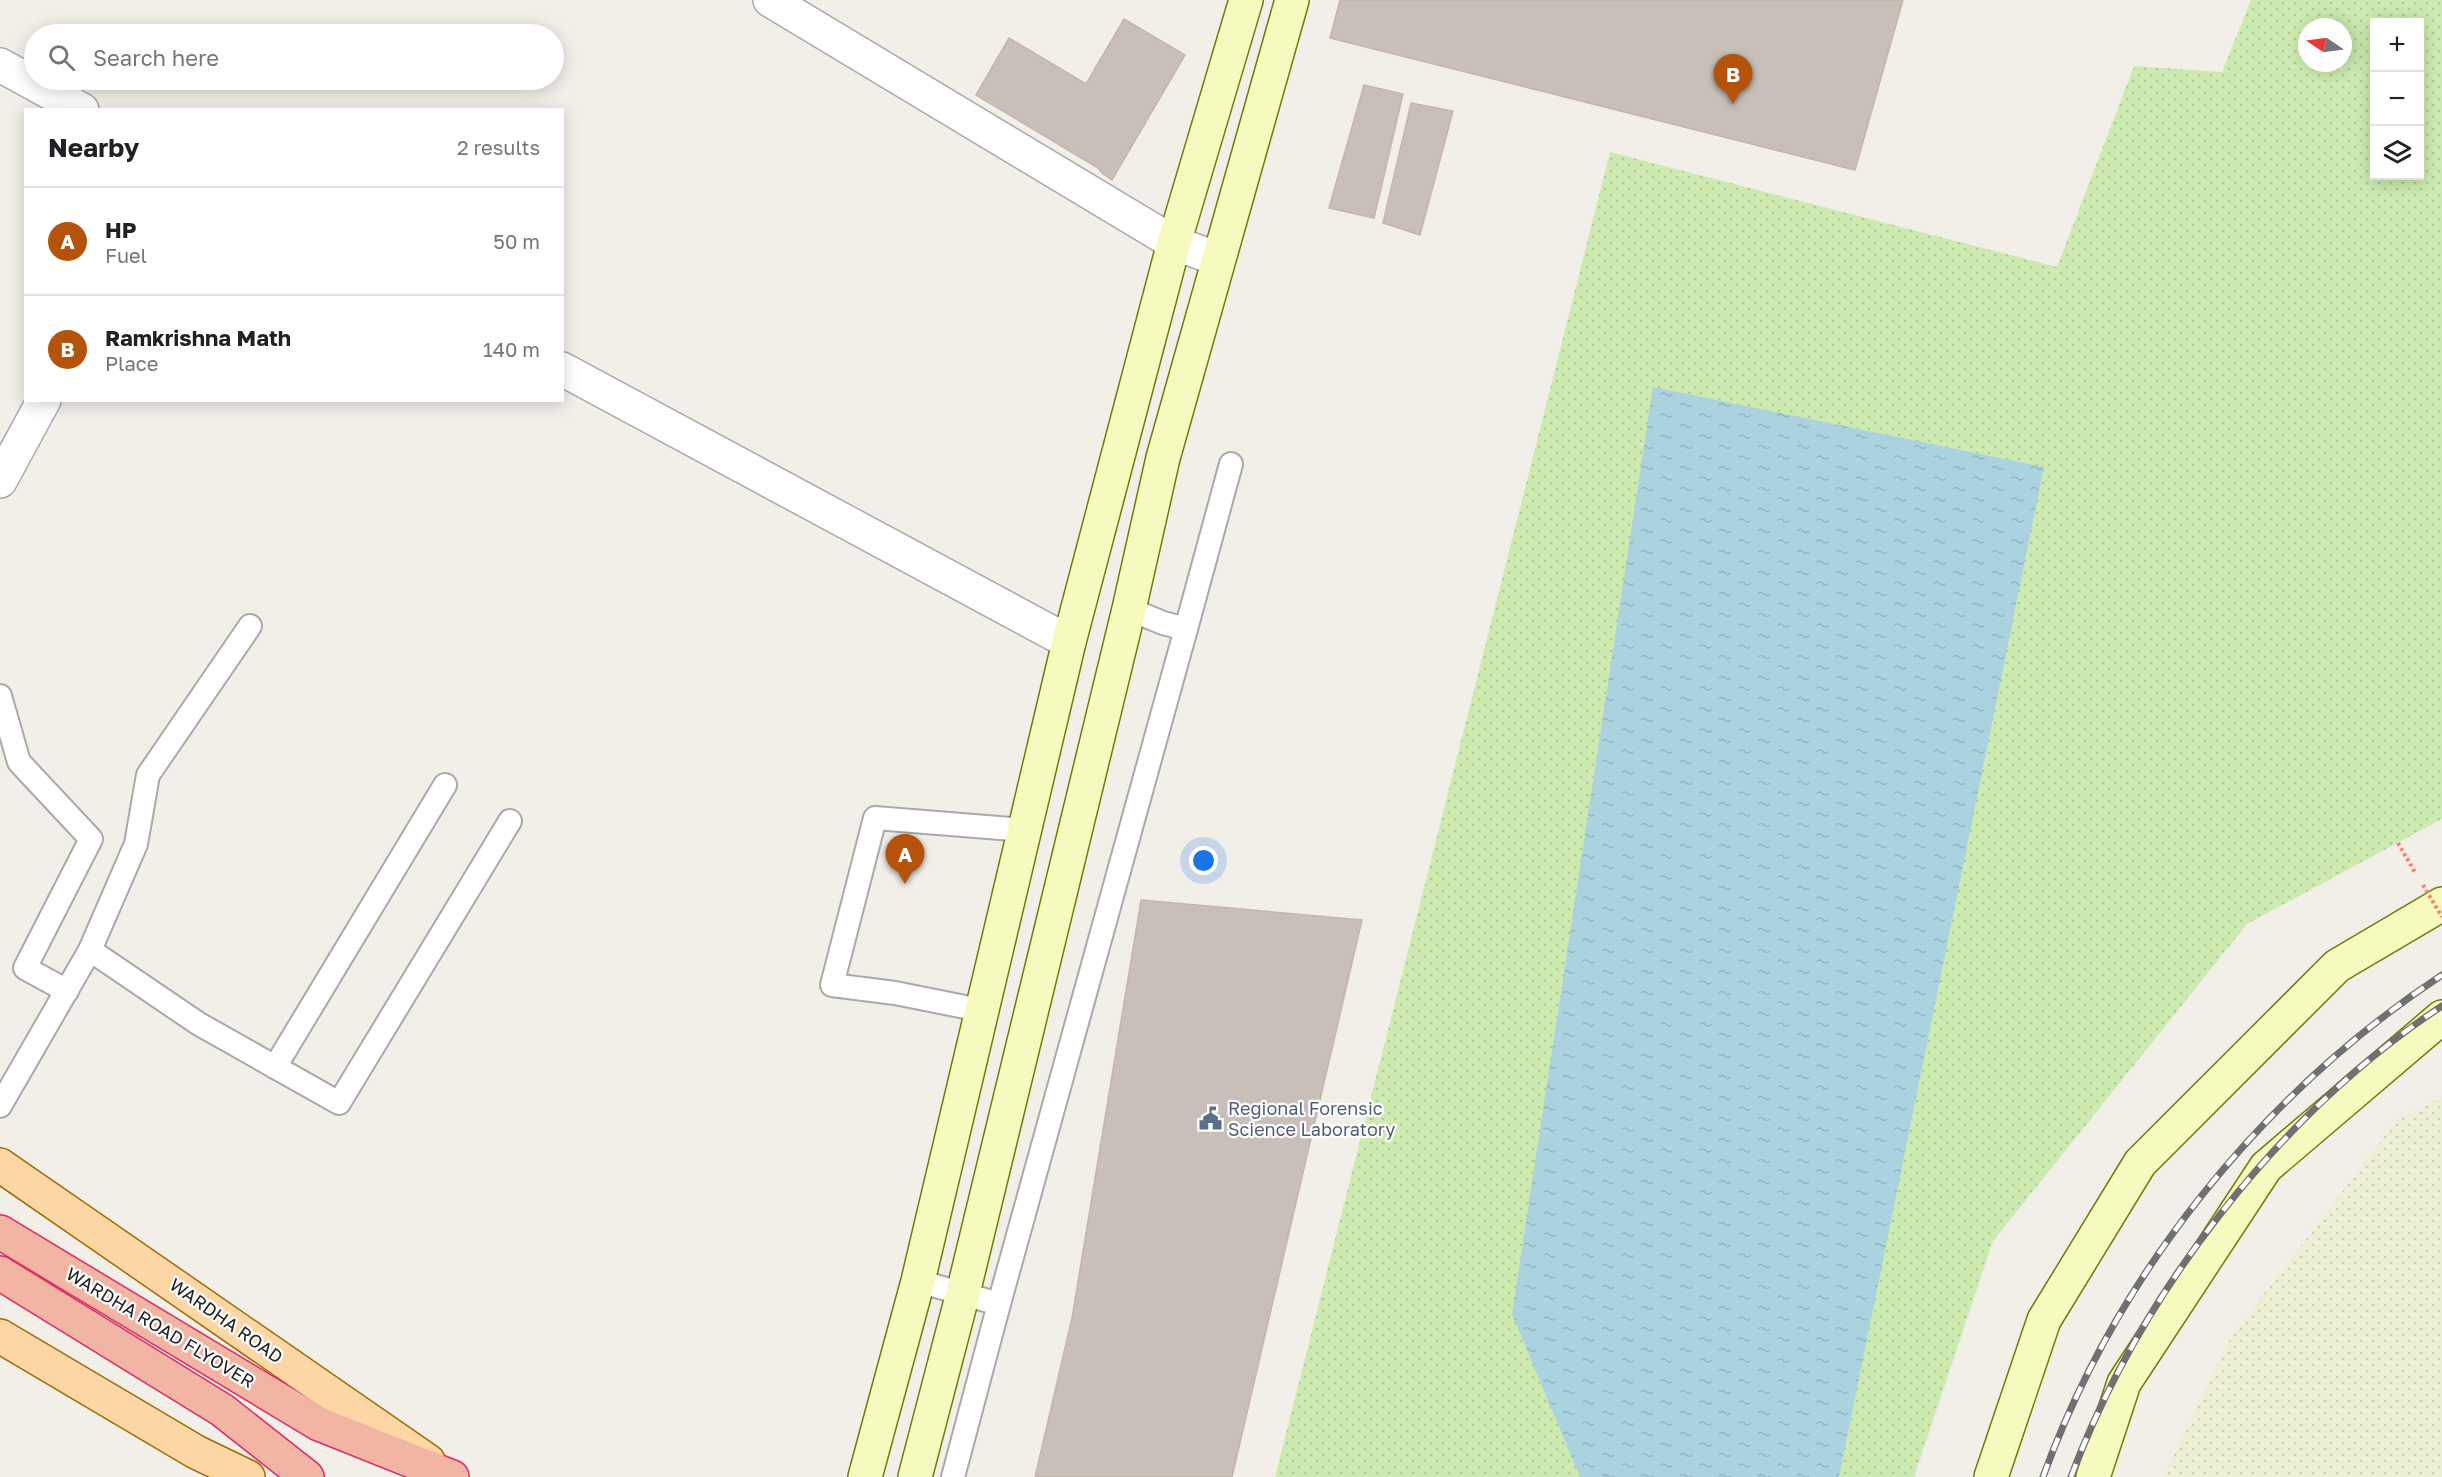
<!DOCTYPE html>
<meta charset="utf-8">
<style>
:root{--surface:#fff;--page:#f2f2f2;--text:#202124;--muted:#757577;--line:#e0e0e0;--accent:#b45309}
body{margin:0;font-family:"Golos Text",sans-serif;background:var(--page);color:var(--text)}
.controls{position:absolute;right:18px;top:18px;display:grid;overflow:hidden;border-radius:0px;box-shadow:0 3px 15px #0003}
.controls button{width:54px;height:54px;display:grid;place-items:center;padding:0;border:0;border-bottom:2px solid var(--line);background:var(--surface);color:var(--text);font:30px sans-serif}
.compass{position:absolute;left:2298px;top:18px;width:54px;height:54px;border-radius:50%;background:var(--surface);box-shadow:0 3px 15px #0003;rotate:283deg}
.you{position:absolute;left:1204px;top:861px;width:21px;height:21px;margin:-15px;border:4px solid #fff;border-radius:50%;background:#1a73e8;box-shadow:0 0 0 9px #1a73e833}
.badge{display:grid;place-items:center;width:39px;height:39px;border-radius:50%;background:var(--accent);color:#fff;font-size:20px;font-weight:700}
.pin{position:absolute;translate:-50% -50px;filter:drop-shadow(0 2px 3px #0008)}
.pin::after{content:'';position:absolute;top:32px;width:21px;height:18px;background:inherit;clip-path:polygon(0 0,100% 0,50% 100%)}
.list{margin:0;padding:0;list-style:none}
h2{display:flex;justify-content:space-between;align-items:center;height:78px;margin:0;padding:0 24px;font-size:26px}
h2 small{font-size:20px;font-weight:400;color:var(--muted)}
.list li{display:grid;grid-template-columns:39px 1fr auto;gap:18px;align-items:center;box-sizing:border-box;height:108px;padding:0 24px;border-top:2px solid var(--line)}
.list b{display:block;font-size:22px;white-space:nowrap}
.list p{margin:0;font-size:20px;white-space:nowrap;color:var(--muted)}
.list em{font-size:20px;font-style:normal;color:var(--muted)}
.icon{flex:none;width:33px;height:33px;fill:none;stroke:currentColor;stroke-width:2;stroke-linecap:round;stroke-linejoin:round}
.map{position:relative;flex:none;width:2442px;height:1477px;overflow:hidden}
.search{position:absolute;background:var(--surface);box-shadow:0 3px 15px #0003;left:24px;top:24px;width:540px;height:66px;display:flex;align-items:center;gap:15px;box-sizing:border-box;padding:0 21px;border-radius:33px;color:var(--muted);font-size:22px}
.panel{position:absolute;background:var(--surface);box-shadow:0 3px 15px #0003;left:24px;top:108px;width:540px;height:294px;border-radius:0px}
.map>svg:first-child{display:block}
</style>
<div class="map">
<svg width="2442" height="1477" viewBox="0 0 2442 1477">
<defs>
<pattern id="farmland-dots" width="8" height="8" patternUnits="userSpaceOnUse" patternTransform="scale(1.5)"><rect width="8" height="8" fill="#eef0d5"/><path d="M2 2h.1M6 6h.1" fill="none" stroke="#ccceb7" stroke-width="1.8" stroke-linecap="round"/></pattern>
<pattern id="grass-dots" width="8" height="8" patternUnits="userSpaceOnUse" patternTransform="scale(1.5)"><rect width="8" height="8" fill="#cdebb0"/><path d="M2 2h.1M6 6h.1" fill="none" stroke="#b0c997" stroke-width="1.8" stroke-linecap="round"/></pattern>
<pattern id="water-ripples" width="26" height="14" patternUnits="userSpaceOnUse" patternTransform="scale(1.5)"><rect width="26" height="14" fill="#aad3df"/><path d="M2 4q2-2 4 0t4 0M15 11q2-2 4 0t4 0" fill="none" stroke="#92b5bf"/></pattern>
</defs>
<rect width="100%" height="100%" fill="#f2efe9"/>
<!-- farmland -->
<polygon fill="url(#farmland-dots)" points="2442,1097 2442,1477 2163,1477 2231,1337 2397,1120"/>
<!-- grass -->
<path fill="url(#grass-dots)" fill-rule="evenodd" d="M2251 0H2442V819L2247 924 1993 1241 1914 1477H1275L1610 152 2057 267 2134 66 2222 72ZM2374 22H2420V176H2374ZM2307 27H2343V63H2307Z"/>
<!-- water -->
<polygon fill="url(#water-ripples)" points="1653,387 2044,467 1839,1477 1580,1477 1512,1314"/>
<!-- building -->
<g fill="#c7bfb8" stroke="#c4b6ab" stroke-width="1.5">
<polygon points="1340,0 1903,0 1855,170 1330,38"/>
<polygon points="1124,19 1185,55 1112,180 1103,174 1098,168 976,95 1009,38 1086,84"/>
<polygon points="1364,85 1403,94 1374,218 1329,208"/>
<polygon points="1411,103 1453,111 1420,235 1383,223"/>
<polygon points="1141,900 1362,920 1232,1477 1035,1477 1072,1318"/>
</g>
<g fill="none" stroke-linecap="round" stroke-linejoin="round">
<defs>
<g id="service">
<polyline points="1186,629 1231,464"/>
<polyline points="0,696 19,762 91,839 25,968 67,991"/>
<polyline points="90,950 199,1024 339,1103 510,821"/>
<polyline points="980,1010 895,993 832,985 875,818 1024,830"/>
<polyline points="275,1067 445,785"/>
<polyline points="0,1106 90,950 136,844 148,775 250,626"/>
<polyline points="918,1281 999,1304 953,1477"/>
<polyline points="999,1304 1186,629 1163,623 1129,609"/>
</g>
<g id="minor">
<polyline points="770,0 1174,243 1218,259"/>
<polyline points="0,65 82,110"/>
<polyline points="562,369 1069,642"/>
<polyline points="0,481 44,400"/>
</g>
<g id="secondary">
<polyline points="865,1477 918,1281 1069,642 1174,243 1246,0"/>
<polyline points="915,1477 963,1293 1129,609 1163,458 1292,0"/>
<polyline points="1991,1477 2044,1320 2140,1163 2337,966 2442,904"/>
<polyline points="2093,1477 2124,1383 2266,1167 2442,1017"/>
</g>
<g id="primary">
<polyline points="0,1165 428,1461"/>
<polyline points="0,1336 196,1452 248,1477"/>
</g>
<g id="trunk">
<polyline points="0,1232 319,1424 452,1477"/>
<polyline points="0,1273 222,1410 307,1477"/>
</g>
</defs>
<!-- service casing -->
<use href="#service" stroke="#a9a9a9" stroke-width="26"/>
<!-- minor casing -->
<use href="#minor" stroke="#a9a9a9" stroke-width="36"/>
<!-- secondary casing -->
<use href="#secondary" stroke="#707d05" stroke-width="36"/>
<!-- primary casing -->
<use href="#primary" stroke="#a06b00" stroke-width="36"/>
<!-- trunk casing -->
<use href="#trunk" stroke="#dc2a67" stroke-width="36"/>
<!-- path -->
<polyline stroke="#fa8072" stroke-width="4" stroke-dasharray="3 3" stroke-linecap="butt" points="2398,843 2416,874"/>
<!-- service -->
<use href="#service" stroke="#fff" stroke-width="22"/>
<!-- minor -->
<use href="#minor" stroke="#fff" stroke-width="33"/>
<!-- secondary -->
<use href="#secondary" stroke="#f7fabf" stroke-width="33"/>
<!-- primary -->
<use href="#primary" stroke="#fcd6a4" stroke-width="33"/>
<!-- trunk -->
<use href="#trunk" stroke="#f2b4a3" stroke-width="33"/>
<defs>
<g id="rail">
<path d="M2043 1477C2117 1273 2262 1094 2442 975"/>
<path d="M2071 1477C2139 1295 2279 1113 2442 1006"/>
</g>
</defs>
<!-- rail casing -->
<use href="#rail" stroke="#707070" stroke-width="7"/>
<!-- rail -->
<use href="#rail" stroke="#fff" stroke-width="4.5" stroke-dasharray="14" stroke-linecap="butt"/>
<!-- path-bridge -->
<polyline stroke="#fa8072" stroke-width="4" stroke-dasharray="3 3" stroke-linecap="butt" points="2423,885 2442,917"/>
</g>
<!-- icons -->
<defs>
<symbol id="civic-bare" viewBox="-9 -9 18 18"><path d="M-.6-6.5H3V-4.5H.6V-3L4-1V1h2V6H-6V1h2V-1L-.6-3ZM-1.2 2.5V6h2.4V2.5Z" fill="#5c6f8a" stroke="#fff" stroke-width="2.5" paint-order="stroke"/></symbol>
</defs>
<g fill-rule="evenodd">
<use href="#civic-bare" x="1194" y="1102" width="33" height="33"/>
</g>
<g text-anchor="middle" stroke-width="4.5" stroke-linejoin="round" paint-order="stroke">
<!-- service labels -->
<g font-size="18" fill="#4e5e75" stroke="#fff" text-anchor="start">
<text x="1228" y="1115">Regional Forensic<tspan x="1228" dy="21">Science Laboratory</tspan></text>
</g>
<!-- street labels -->
<g font-size="18" fill="#222" stroke="#fff">
<text transform="translate(226 1321) rotate(35)" y="6">WARDHA ROAD</text>
<text transform="translate(160 1328) rotate(31)" y="6">WARDHA ROAD FLYOVER</text>
</g>
</g>
</svg>
<div class="controls">
<button>+</button>
<button>−</button>
<button><svg class="icon" aria-label="layers" viewBox="0 0 24 24"><path d="M12 4l9 5-9 5-9-5zM3 14l9 5 9-5"/></svg></button>
</div>
<svg class="compass" viewBox="-18 -18 36 36"><path d="M0-13l5 13h-10z" fill="#e53935"/><path d="M0 13l5-13h-10z" fill="#757577"/></svg>
<div class="you"></div>
<div class="pin badge" style="left:905px;top:884px">A</div>
<div class="pin badge" style="left:1733px;top:104px">B</div>
<div class="search"><svg class="icon" aria-label="search" viewBox="0 0 24 24"><circle cx="10" cy="10" r="6"/><path d="M15 15l6 6"/></svg>Search here</div>
<section class="panel">
<h2>Nearby<small>2 results</small></h2>
<ul class="list">
<li><span class="badge">A</span><div><b>HP</b><p>Fuel</p></div><em>50 m</em></li>
<li><span class="badge">B</span><div><b>Ramkrishna Math</b><p>Place</p></div><em>140 m</em></li>
</ul>
</section>
</div>
